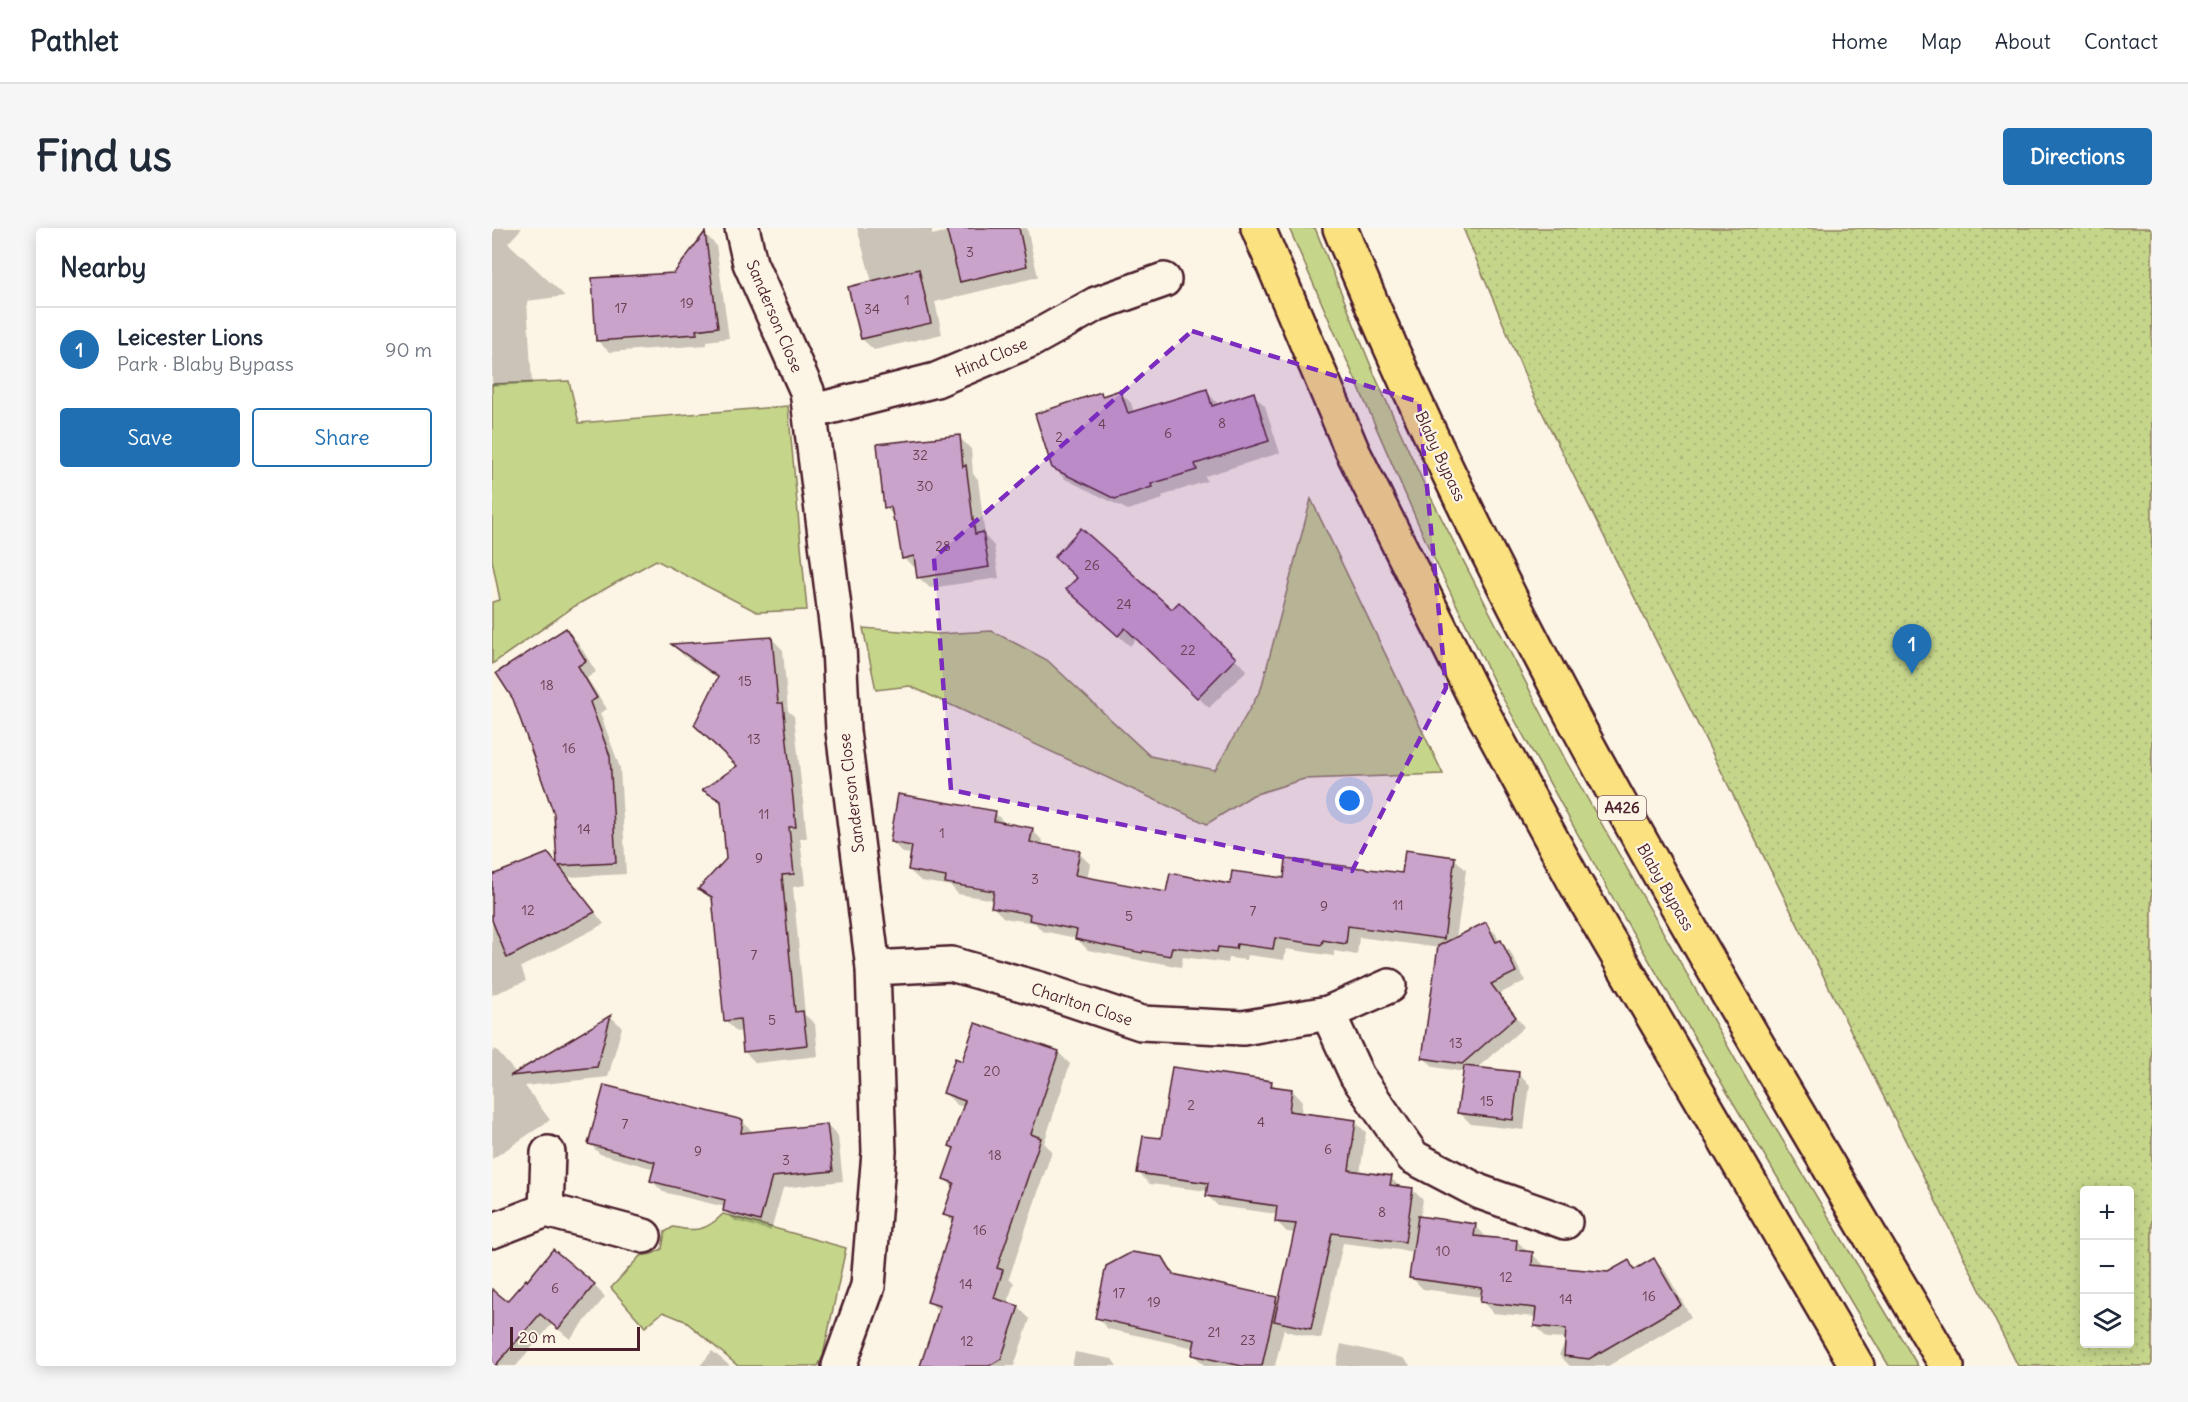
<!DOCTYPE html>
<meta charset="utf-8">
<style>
:root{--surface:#fff;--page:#f6f6f7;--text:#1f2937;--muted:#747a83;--line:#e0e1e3;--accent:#1f6fb2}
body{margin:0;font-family:Delius,sans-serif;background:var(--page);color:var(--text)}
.controls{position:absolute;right:18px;bottom:18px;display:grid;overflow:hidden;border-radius:6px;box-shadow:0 3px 15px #0003}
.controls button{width:54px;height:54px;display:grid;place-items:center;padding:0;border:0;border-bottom:2px solid var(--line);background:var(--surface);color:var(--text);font:30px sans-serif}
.scale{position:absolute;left:18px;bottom:15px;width:130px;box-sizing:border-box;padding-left:6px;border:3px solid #4a1f2b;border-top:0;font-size:16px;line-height:21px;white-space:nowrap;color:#4a1f2b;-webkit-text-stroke:4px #fcf5e5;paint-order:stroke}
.you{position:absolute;left:858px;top:573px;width:21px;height:21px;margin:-15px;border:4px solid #fff;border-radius:50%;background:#1a73e8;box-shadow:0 0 0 9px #1a73e833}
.badge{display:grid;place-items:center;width:39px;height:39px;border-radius:50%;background:var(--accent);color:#fff;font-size:20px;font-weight:700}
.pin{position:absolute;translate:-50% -50px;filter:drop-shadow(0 2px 3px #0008)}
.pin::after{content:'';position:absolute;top:32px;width:21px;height:18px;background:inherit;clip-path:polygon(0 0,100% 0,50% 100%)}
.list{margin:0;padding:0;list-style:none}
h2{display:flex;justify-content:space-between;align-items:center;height:78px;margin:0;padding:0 24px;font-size:26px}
h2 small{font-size:20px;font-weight:400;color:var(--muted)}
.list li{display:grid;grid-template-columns:39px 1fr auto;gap:18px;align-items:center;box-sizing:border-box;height:84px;padding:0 24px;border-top:2px solid var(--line)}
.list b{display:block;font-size:22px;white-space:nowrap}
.list p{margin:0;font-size:20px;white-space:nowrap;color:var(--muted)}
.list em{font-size:20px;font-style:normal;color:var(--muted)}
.actions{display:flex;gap:12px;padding:18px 24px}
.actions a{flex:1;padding:14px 0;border:2px solid var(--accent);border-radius:6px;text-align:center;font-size:21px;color:var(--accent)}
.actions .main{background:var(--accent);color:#fff}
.icon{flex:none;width:33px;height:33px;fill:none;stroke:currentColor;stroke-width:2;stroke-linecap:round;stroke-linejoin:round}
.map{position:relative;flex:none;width:1660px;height:1138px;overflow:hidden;border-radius:6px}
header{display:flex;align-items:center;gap:36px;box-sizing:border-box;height:84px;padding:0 30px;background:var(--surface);border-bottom:2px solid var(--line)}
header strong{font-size:28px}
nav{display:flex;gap:33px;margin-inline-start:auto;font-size:21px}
.intro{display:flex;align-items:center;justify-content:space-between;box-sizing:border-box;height:144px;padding:0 36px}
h1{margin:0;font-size:42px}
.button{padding:15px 27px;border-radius:6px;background:var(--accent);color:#fff;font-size:21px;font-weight:700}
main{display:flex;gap:36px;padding:0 36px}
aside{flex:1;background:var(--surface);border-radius:6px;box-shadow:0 3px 15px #0003}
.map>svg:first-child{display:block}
</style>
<header>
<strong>Pathlet</strong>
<nav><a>Home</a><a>Map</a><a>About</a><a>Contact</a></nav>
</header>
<div class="intro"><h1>Find us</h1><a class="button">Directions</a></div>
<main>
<aside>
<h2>Nearby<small></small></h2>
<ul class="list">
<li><span class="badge">1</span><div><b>Leicester Lions</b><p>Park · Blaby Bypass</p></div><em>90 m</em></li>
</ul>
<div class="actions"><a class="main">Save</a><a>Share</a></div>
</aside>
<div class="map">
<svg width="1660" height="1138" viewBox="0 0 1660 1138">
<defs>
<pattern id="park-dots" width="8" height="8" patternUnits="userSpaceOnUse" patternTransform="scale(1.5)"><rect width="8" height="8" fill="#c5d68b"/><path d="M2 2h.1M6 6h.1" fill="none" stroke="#abb778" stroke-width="1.8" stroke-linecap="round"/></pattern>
</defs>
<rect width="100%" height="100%" fill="#fcf5e5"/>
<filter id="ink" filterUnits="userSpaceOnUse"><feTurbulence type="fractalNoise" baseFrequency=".0167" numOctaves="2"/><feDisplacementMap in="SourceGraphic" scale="12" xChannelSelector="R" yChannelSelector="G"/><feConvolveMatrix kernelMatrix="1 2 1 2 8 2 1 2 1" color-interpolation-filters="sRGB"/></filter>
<g filter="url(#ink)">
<!-- grass -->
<g fill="#c5d68b" stroke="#887a5b" stroke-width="1.5">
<polygon points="797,0 823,0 883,148 932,256 1074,533 1263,866 1426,1138 1397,1138 1132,690 1003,456 936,318"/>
<polygon points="77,153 87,195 296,178 315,382 265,384 164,332 83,378 0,436 0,374 8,372 0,332 0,156"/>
<polygon points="819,271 951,546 812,551 761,567 715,596 418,458 384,462 371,400 446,406 500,403 555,432 658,528 723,542 769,461"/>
<path d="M231 986 354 1020 331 1128 326 1138H246L193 1093 171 1084 153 1099 119 1060 148 1028 160 1026 170 1021 173 1004 181 999C204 1004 214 1003 231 986Z"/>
</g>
<!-- park -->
<path fill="url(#park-dots)" stroke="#887a5b" stroke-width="1.5" fill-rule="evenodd" d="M971 0H1660V1138H1526L1040 164ZM1592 962H1638V1116H1592Z"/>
<!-- shadow -->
<g fill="#0003">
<polygon points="0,0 30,0 16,15 73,68 35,73 40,156 0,158"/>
<polygon points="365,0 440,0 440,7 469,0 535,0 546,49 443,74 450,106 382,122 370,111 380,54"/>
<polygon points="213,6 224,17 237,110 215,113 215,117 117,124 105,112 183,46"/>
<polygon points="627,163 639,175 642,185 714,163 727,177 761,166 773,178 788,225 713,248 715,253 670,268 671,271 636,282 573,251 561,239 608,165 612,169"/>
<polygon points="467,209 479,221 481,246 486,251 493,308 502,318 507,350 438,360 426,349 425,341 411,330 406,297 403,293 402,288 393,279"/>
<polygon points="587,373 680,383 687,376 755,442 717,480 645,410 638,418"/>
<polygon points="74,402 85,413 104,444 95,450 115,481 108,485 128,540 134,646 76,649 112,696 29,739 34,753 0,767 0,648 56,626 67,637"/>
<polygon points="280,411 291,422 296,483 302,488 315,610 308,610 313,657 301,659 313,787 323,796 326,828 264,835 252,823 250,803 245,804 233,792 222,674 208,661 236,632 231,577 213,562 247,538 227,451 192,428 182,418"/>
<polygon points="503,585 515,597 540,602 551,613 550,618 587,625 598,636 595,651 675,666 793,651 911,647 963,631 974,642 964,711 994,696 1004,706 1007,714 1018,723 1033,753 1007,766 1032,799 984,841 1026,846 1038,857 1032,902 979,896 967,884 972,844 942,839 932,830 948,720 867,709 865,727 842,723 842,728 794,721 792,732 756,727 755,732 737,730 736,735 691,729 689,739 662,734 661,735 596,722 584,710 550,703 543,695 512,690 500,678 502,672 466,666 459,658 429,653 417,642 420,626 411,625 399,613"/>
<polygon points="119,789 130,799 116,849 33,858 58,892 0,931 0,824 3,821 24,845"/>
<polygon points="566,824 578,836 552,915 560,923 517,1050 522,1055 515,1076 526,1079 538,1091 522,1138 430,1138 447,1084 437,1073 462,995 453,987 462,960 453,951 463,922 458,917 472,879 465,877 453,865 471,835"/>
<polygon points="779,854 785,860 800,862 810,873 809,886 863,894 874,904 868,945 899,950 909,960 920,961 931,972 928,989 983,997 995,1010 1025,1013 1037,1025 1040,1026 1052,1037 1052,1040 1116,1046 1137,1034 1145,1042 1162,1032 1173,1043 1199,1089 1116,1138 1078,1138 1067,1127 1075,1111 1055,1110 1044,1098 1045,1089 1001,1085 990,1073 990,1069 931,1061 919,1049 923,1024 851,1015 829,1111 794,1103 792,1100 783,1138 713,1138 701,1126 703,1120 616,1101 605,1089 670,1031 686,1049 784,1071 788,1075 803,1005 795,1004 785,994 785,986 726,978 716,968 716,963 658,956 647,945 671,912"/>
<polygon points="250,893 262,905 335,897 346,909 351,953 291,960 279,1003 243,993 232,982 233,979 171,964 160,953 163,941 108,926 97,915"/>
<polygon points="102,1057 113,1069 78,1111 60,1096 24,1138 0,1138 0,1063 15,1075"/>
<polygon points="849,1116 911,1130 919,1138 844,1138"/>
<polygon points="220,1123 238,1138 208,1138"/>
<polygon points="583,1124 620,1131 625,1138 580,1138"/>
</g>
<!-- building -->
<g fill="#caa3ca" stroke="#4a1f2b" stroke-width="1.5">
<polygon points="454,0 527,0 535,38 468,54"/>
<polygon points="213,4 226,99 204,102 205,106 104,113 100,50 182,45"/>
<polygon points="427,41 439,95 369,111 356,59"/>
<polygon points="715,161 720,178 762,164 777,213 703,236 705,242 659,256 660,259 623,271 560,240 543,186 609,164 610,168 628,162 636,185"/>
<polygon points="468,207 471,239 474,237 483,306 491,304 497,339 425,350 422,328 410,331 404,294 402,294 399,279 392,280 385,216"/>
<polygon points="589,300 680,381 687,374 744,430 705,470 633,400 626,408 574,361 585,350 562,329"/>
<polygon points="74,400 94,433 86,438 105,470 98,474 118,528 124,635 67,638 103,684 15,730 0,692 0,647 56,625 65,636 62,586 21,471 4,445"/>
<polygon points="280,409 286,475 291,475 304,599 297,599 302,646 290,647 303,784 311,783 315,817 251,824 248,791 232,793 220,669 206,661 234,631 229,573 210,562 245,538 202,497 226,449 179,416"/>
<polygon points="406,566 504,583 502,593 541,600 538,614 588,623 583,647 674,664 678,645 738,656 740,643 792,650 794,631 910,645 913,622 963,629 952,711 856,698 854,716 831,712 830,717 783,710 781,721 745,716 744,721 726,719 725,724 680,719 678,728 651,723 650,725 583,711 585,702 537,692 538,686 499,679 502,663 453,655 454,649 416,642 420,618 398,614"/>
<polygon points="994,694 1004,714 1009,712 1024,744 999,756 1024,789 970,836 930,830 946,718"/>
<polygon points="119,787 105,839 18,848"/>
<polygon points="483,795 567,823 539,906 549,910 505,1040 511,1042 502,1070 527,1078 509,1131 497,1138 428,1138 448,1078 435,1074 462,990 451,987 462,955 451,951 462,920 457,918 473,873 451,865 463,830 470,833"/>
<polygon points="972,838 1027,844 1021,892 965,885"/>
<polygon points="680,839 780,853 779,858 800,861 797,883 864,892 857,942 900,948 898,957 921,960 913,1014 840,1005 819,1101 782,1093 804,996 783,994 785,978 714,968 716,955 645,945 651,908 669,910"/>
<polygon points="112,857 251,892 249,905 335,896 341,943 280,949 268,993 231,983 233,972 158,953 163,934 96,916"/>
<polygon points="926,988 984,996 982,1008 1025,1012 1024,1022 1041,1024 1040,1037 1116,1044 1137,1032 1142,1042 1162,1030 1189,1077 1097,1131 1072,1128 1074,1101 1042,1098 1044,1080 988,1074 990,1060 917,1050"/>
<polygon points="61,1021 103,1056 66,1101 48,1086 3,1138 0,1138 0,1061 15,1073 34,1051 35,1053"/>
<polygon points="640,1024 671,1029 681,1046 785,1069 770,1138 750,1138 700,1127 703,1112 603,1090 614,1038"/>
</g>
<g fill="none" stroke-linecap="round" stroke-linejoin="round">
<defs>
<g id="minor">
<polyline points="250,0 258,35 315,163 347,419 351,503 381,740 387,924 376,1058 347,1138"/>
<polyline points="318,184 444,152 541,111 604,76 672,52"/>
<polyline points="381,740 459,736 548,761 649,795 751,800 836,785 865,848 921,929 988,964 1073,994"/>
<polyline points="836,785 897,758"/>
<polyline points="54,982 56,925"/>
<polyline points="0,1003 54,982 152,1008"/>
</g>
<g id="primary">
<polyline points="766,0 860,222 987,478 1085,658 1365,1138"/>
<path d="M848 0C1010 400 1237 768 1455 1138"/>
</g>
</defs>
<!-- minor casing -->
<use href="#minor" stroke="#4a1f2b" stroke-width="38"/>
<!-- primary casing -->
<use href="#primary" stroke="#4a1f2b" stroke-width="38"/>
<!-- minor -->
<use href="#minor" stroke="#fcf5e5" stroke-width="33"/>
<!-- primary -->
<use href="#primary" stroke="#fbe180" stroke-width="33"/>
</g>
</g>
<!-- marked area -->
<path fill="#7b2cbf" fill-opacity="0.2" stroke="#7b2cbf" stroke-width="4.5" stroke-dasharray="12 8" stroke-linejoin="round" d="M700 103 927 174 954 460 860 643 459 562 442 330Z"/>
<g text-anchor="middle" stroke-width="4.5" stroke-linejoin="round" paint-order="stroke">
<!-- number labels -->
<g font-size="14" fill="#6a4053">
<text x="478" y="29">3</text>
<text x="415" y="77">1</text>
<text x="195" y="80">19</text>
<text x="129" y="85">17</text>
<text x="380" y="86">34</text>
<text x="730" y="200">8</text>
<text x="610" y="201">4</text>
<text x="676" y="210">6</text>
<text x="567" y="214">2</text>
<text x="428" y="232">32</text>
<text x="433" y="263">30</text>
<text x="451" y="323">28</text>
<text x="600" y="342">26</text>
<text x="632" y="381">24</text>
<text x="696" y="427">22</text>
<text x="253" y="458">15</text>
<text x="55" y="462">18</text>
<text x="262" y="516">13</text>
<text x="77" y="525">16</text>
<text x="272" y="591">11</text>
<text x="92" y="606">14</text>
<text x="450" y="610">1</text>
<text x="267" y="635">9</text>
<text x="543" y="656">3</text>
<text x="906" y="682">11</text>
<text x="832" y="683">9</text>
<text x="36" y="687">12</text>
<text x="761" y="688">7</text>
<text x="637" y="693">5</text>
<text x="262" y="732">7</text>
<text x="280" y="797">5</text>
<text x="964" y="820">13</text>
<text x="500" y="848">20</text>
<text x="995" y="878">15</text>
<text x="699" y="882">2</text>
<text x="769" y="899">4</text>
<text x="133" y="901">7</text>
<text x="836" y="926">6</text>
<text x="206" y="928">9</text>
<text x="503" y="932">18</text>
<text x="294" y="937">3</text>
<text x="890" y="989">8</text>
<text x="488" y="1007">16</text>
<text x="951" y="1028">10</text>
<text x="1014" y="1054">12</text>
<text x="474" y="1061">14</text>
<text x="63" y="1065">6</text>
<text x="627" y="1070">17</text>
<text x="1157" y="1073">16</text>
<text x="1074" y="1076">14</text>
<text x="662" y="1079">19</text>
<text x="722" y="1109">21</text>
<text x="756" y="1117">23</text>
<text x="475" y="1118">12</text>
</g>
<!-- shield labels -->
<rect fill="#fcf5e5" stroke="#7f5f63" stroke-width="1.5" x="1106" y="568" width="48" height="24" rx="4.5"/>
<g font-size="15" font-weight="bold" fill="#4a1f2b">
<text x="1130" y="585">A426</text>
</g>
<!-- street labels -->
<g font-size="16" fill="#4a1f2b" stroke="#fcf5e5">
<text transform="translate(283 88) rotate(67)" y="6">Sanderson Close</text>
<text transform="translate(499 129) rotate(-23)" y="6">Hind Close</text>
<text transform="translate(949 228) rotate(65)" y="6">Blaby Bypass</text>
<text transform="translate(359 565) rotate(-97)" y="6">Sanderson Close</text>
<text transform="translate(1174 659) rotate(60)" y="6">Blaby Bypass</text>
<text transform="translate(590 776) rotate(18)" y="6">Charlton Close</text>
</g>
</g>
</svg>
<div class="controls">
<button>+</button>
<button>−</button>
<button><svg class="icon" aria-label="layers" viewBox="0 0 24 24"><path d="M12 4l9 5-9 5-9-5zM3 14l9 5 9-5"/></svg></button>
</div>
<div class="scale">20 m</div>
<div class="you"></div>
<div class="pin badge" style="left:1420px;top:446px">1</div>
</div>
</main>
